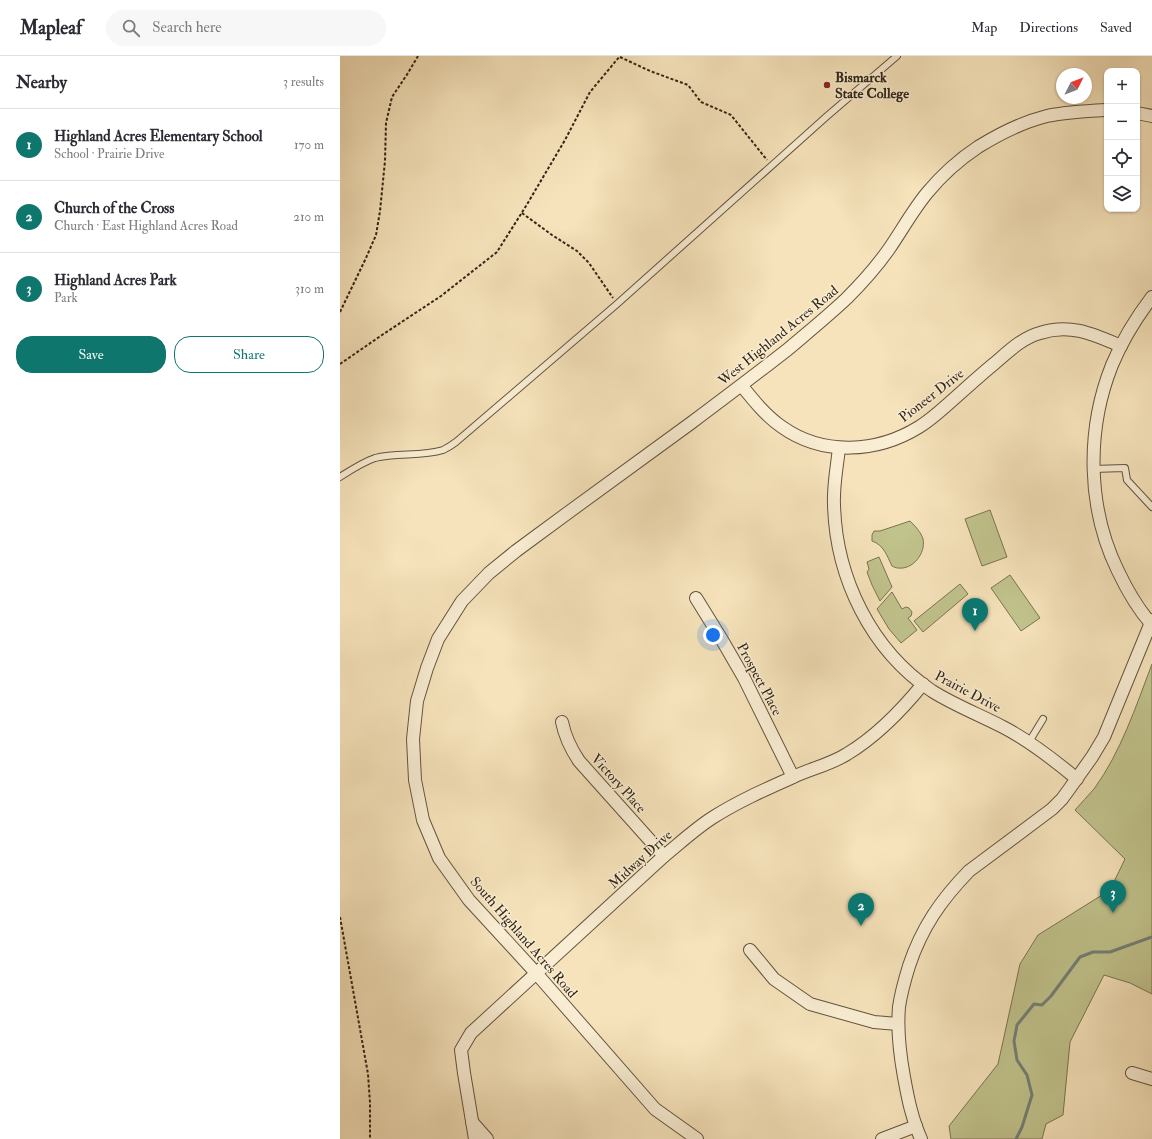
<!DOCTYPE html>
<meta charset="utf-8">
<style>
:root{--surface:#fff;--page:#f7f7f7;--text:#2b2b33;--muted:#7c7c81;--line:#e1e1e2;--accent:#0f766e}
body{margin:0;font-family:"IM FELL Double Pica",serif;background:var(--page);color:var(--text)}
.controls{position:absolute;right:12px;top:12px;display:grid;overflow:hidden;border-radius:8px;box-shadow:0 1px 3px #0004}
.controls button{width:36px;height:36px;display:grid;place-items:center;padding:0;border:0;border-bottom:1px solid var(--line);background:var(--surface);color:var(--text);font:20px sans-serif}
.compass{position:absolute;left:716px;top:12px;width:36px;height:36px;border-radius:50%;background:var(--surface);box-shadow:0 1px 3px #0004;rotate:48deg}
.you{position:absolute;left:373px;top:579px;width:14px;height:14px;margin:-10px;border:3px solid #fff;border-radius:50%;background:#1a73e8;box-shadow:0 0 0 6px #1a73e833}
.badge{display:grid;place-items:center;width:26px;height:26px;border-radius:50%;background:var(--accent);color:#fff;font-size:13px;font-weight:700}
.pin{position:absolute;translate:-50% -33px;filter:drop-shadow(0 1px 2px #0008)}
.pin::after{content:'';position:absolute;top:21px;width:14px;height:12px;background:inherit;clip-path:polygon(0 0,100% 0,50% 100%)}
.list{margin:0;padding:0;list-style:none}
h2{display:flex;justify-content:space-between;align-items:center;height:52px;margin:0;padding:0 16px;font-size:17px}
h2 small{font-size:13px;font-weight:400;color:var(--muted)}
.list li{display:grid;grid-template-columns:26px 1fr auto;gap:12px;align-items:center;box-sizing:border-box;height:72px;padding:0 16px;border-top:1px solid var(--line)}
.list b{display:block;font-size:15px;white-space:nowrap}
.list p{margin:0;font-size:13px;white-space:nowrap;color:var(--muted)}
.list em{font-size:13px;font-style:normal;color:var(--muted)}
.actions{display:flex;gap:8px;padding:12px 16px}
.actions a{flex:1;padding:9px 0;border:1px solid var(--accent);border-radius:16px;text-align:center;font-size:14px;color:var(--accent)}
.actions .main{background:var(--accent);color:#fff}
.icon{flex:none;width:22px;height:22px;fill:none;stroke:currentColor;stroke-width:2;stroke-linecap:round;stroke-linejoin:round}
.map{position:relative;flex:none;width:812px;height:1083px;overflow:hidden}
header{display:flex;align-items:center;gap:24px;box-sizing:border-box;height:56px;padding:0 20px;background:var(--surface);border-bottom:1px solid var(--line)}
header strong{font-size:19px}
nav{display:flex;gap:22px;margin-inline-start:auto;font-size:14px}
.search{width:280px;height:36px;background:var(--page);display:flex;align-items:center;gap:10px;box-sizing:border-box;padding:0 14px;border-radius:22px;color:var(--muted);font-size:15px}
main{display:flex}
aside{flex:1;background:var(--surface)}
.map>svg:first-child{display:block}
</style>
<header>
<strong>Mapleaf</strong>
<div class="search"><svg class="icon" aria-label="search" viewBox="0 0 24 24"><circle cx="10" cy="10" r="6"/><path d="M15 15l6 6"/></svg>Search here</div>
<nav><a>Map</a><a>Directions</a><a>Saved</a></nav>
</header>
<main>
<aside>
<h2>Nearby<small>3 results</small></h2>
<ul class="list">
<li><span class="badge">1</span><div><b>Highland Acres Elementary School</b><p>School · Prairie Drive</p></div><em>170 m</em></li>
<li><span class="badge">2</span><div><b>Church of the Cross</b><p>Church · East Highland Acres Road</p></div><em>210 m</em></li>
<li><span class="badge">3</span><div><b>Highland Acres Park</b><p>Park</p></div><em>310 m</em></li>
</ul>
<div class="actions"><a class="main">Save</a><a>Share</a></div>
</aside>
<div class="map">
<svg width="812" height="1083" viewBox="0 0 812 1083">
<rect width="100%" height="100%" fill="#f6e3bb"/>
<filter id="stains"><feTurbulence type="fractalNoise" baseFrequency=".005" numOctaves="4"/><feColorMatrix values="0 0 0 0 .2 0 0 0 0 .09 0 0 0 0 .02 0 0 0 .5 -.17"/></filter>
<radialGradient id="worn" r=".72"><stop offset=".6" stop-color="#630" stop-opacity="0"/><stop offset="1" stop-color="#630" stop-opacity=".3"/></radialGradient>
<!-- green -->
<g fill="#c1c38d" stroke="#7a7452">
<polygon points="650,454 667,501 642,510 625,463"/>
<path d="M570 465C575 470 581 476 583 483 586 497 573 514 558 512 556 512 554 511 552 510 547 500 544 489 532 485V479L534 475H540Z"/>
<polygon points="539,501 552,531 540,545 532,529 527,516 529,513 527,506"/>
<polygon points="670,519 700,562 681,575 651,532"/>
<polygon points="620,528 628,538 583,576 574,565"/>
<polygon points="552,536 562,553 566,551 569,552 572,556 571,560 568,562 577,574 561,587 549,573 537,553"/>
<path d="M812 608V938L790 927 764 919 730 986 723 1059 706 1068 702 1083H611L609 1070 658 1008 680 908 698 879 770 834 785 803 735 754C741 747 748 740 754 733 781 696 796 650 812 608Z"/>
</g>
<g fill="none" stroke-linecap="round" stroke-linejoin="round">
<!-- stream -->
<polyline stroke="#738078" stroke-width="3" points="676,1083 682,1071 692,1039 687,1019 677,1004 674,985 677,969 694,948 702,949 711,940 740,901 753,896 770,896 812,881"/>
<defs>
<g id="lane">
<polyline points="753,413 785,412 787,424 812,451"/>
<path d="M0 421C11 414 23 406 35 402 57 396 81 401 103 394 107 392 112 389 116 386L277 248 486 61 557 0"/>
<polyline points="689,686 703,663"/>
</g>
<g id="street">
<polyline points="797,57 812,60"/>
<path d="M812 241C796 262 782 285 772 309 746 374 747 452 778 515 787 534 798 553 812 569"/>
<path d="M402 330C414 345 426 360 442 371 483 400 537 397 579 371 589 365 598 357 607 349 623 335 639 320 655 307 669 295 682 282 700 277 730 267 753 278 781 290"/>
<path d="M499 392C497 411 493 430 494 449 496 522 531 594 592 635 614 649 640 659 663 671 690 685 713 703 737 723"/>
<polyline points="356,542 382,584 404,622 453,721"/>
<path d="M222 666C225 681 231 693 239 705L324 800"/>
<polyline points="410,894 434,923 470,948 534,966 558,968"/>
<polyline points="792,1017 812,1023"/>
<polyline points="132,1066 147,1083"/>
<path d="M135 1083 124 1017 121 994 131 977 324 800C340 787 355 773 372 762 397 746 424 734 451 722 469 713 490 709 507 698 537 680 561 655 583 628"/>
<path d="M357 1083 315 1053 196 917 129 844 99 802 83 764 75 724 73 683 77 645 87 612 98 583 122 545 149 517 176 495C234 452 292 410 351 367 383 343 415 319 447 294 467 277 488 260 507 242 522 227 537 210 549 193 562 174 573 154 587 137 601 120 620 103 638 91 659 78 683 66 707 60 726 56 747 55 767 54"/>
<polyline points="542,1083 576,1070"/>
<path d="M581 1083C572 1063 568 1043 564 1021 560 999 557 974 559 951 561 937 565 923 569 910 582 871 601 844 629 815L712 753 722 743 730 732 752 701 764 681 812 564"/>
</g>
</defs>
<!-- lane casing -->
<use href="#lane" stroke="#63543f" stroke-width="8"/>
<!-- street casing -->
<use href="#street" stroke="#63543f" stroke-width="14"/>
<!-- path -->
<g stroke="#322516" stroke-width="2" stroke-dasharray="3 2" stroke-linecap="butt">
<polyline points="280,1 310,15 348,29 361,46 391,59 427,104"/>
<polyline points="182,157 212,179 237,195 249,207 273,242"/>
<polyline points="0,256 26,202 36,179 40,155 45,105 46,67 52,41 68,17 78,0"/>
<polyline points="0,308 42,279 101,240 157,196 186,150 225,84 250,36 280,0"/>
<polyline points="0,861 28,1018 30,1047 30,1083"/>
</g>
<!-- lane -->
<use href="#lane" stroke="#f9edd3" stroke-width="6"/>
<!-- street -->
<use href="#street" stroke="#f9edd3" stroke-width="12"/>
</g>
<!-- markers -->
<circle fill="#8f2418" stroke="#f9edd3" stroke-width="1.5" cx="487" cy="29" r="4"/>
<g text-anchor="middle" stroke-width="3" stroke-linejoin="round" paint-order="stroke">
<!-- poi labels -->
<g font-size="14" font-weight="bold" fill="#322516" stroke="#f9edd3" text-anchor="start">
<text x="495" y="26">Bismarck<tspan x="495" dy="16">State College</tspan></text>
</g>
<!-- street labels -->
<g font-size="14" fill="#322516" stroke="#f9edd3">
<text transform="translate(438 279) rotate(-39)" y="5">West Highland Acres Road</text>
<text transform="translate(591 339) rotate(-38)" y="5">Pioneer Drive</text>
<text transform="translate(420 623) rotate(62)" y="5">Prospect Place</text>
<text transform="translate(628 635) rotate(28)" y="5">Prairie Drive</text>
<text transform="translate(279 727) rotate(48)" y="5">Victory Place</text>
<text transform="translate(300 803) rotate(-42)" y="5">Midway Drive</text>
<text transform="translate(184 881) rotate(49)" y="5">South Highland Acres Road</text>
</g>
</g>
<rect width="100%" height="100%" filter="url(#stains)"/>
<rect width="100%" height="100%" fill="url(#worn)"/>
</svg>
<div class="controls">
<button>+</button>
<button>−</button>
<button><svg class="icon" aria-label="locate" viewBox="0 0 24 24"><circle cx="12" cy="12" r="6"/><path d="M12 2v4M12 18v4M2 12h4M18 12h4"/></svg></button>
<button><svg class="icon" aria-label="layers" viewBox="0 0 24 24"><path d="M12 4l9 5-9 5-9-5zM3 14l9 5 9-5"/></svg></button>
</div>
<svg class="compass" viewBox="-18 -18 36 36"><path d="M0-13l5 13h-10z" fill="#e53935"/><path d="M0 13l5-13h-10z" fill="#7c7c81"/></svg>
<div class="you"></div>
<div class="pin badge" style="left:635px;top:575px">1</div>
<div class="pin badge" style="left:521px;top:870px">2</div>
<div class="pin badge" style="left:773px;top:857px">3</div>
</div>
</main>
